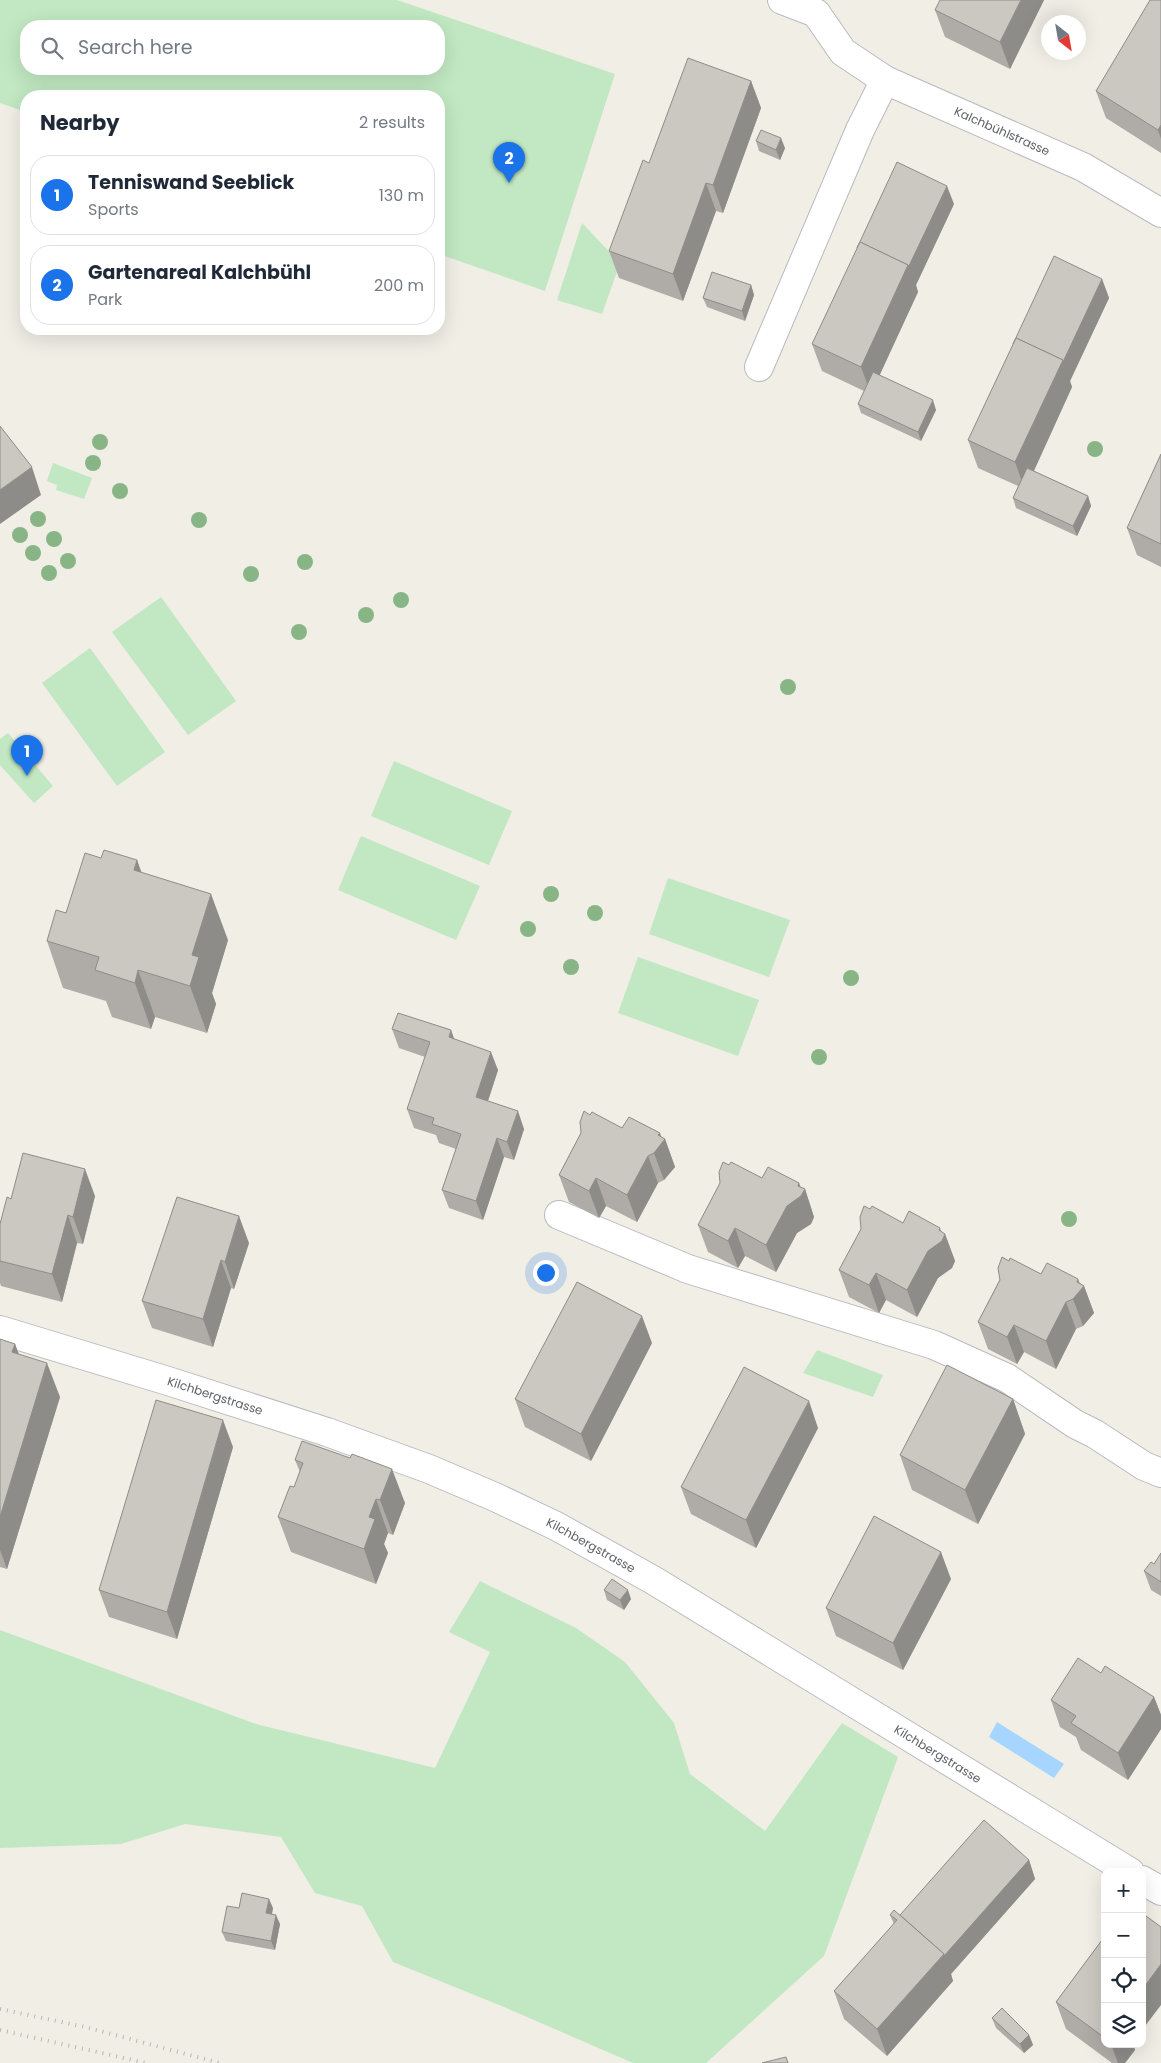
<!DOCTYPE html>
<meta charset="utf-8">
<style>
:root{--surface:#fff;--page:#f2f2f3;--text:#1f2937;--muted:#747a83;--line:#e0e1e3;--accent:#1a73e8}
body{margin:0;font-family:Poppins,sans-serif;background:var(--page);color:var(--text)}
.controls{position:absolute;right:15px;bottom:15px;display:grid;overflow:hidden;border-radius:10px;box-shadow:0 5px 20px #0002}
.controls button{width:45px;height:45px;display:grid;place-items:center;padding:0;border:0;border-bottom:1px solid var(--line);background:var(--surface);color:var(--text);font:25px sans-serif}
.compass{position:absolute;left:1041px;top:15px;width:45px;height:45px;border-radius:50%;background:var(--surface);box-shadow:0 5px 20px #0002;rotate:149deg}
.you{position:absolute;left:545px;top:1272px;width:18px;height:18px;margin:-12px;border:4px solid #fff;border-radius:50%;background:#1a73e8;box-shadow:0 0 0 8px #1a73e833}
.badge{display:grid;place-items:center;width:32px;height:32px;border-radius:50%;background:var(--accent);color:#fff;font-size:16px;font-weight:700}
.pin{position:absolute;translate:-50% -41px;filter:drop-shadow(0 1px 2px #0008)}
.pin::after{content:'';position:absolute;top:26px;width:18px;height:15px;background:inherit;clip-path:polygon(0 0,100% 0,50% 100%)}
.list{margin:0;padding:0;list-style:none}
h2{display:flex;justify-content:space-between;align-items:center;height:65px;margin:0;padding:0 20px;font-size:21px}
h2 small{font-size:16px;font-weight:400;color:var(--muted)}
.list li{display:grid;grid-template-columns:32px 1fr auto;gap:15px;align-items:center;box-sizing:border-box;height:80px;margin:0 10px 10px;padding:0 10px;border:1px solid var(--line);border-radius:20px}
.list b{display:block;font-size:19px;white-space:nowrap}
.list p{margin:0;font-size:16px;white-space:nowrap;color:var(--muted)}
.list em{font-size:16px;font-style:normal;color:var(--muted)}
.icon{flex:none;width:28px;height:28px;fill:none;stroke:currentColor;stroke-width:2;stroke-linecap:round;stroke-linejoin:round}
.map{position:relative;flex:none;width:1161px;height:2063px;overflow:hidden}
.search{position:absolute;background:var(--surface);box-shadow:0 5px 20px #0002;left:20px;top:20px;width:425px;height:55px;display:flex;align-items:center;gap:12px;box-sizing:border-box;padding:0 18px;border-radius:20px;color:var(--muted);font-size:19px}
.panel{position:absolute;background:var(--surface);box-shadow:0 5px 20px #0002;left:20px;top:90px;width:425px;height:245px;border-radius:20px}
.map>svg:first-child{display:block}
</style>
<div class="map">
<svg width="1161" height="2063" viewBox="0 0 1161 2063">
<rect width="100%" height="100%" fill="#f0eee5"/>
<!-- green -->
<g fill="#c1e8c2" fill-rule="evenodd">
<path d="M0 0H397L615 74 545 291 439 254V96H26V112L0 103ZM26 26H439V69H26Z"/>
<polygon points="582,223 620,263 602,314 557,300"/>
<polygon points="53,463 92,478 84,499 56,490 57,485 47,481"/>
<polygon points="161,597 236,701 188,735 112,632"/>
<polygon points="90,648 165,752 117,786 42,683"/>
<polygon points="8,733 53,786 34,803 0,765 0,739"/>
<polygon points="394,761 512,811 489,865 371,816"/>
<polygon points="361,836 480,886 456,940 338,890"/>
<polygon points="668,878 790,920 769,977 649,934"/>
<polygon points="638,957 759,1000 738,1056 618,1013"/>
<polygon points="817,1350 883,1375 873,1397 803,1373"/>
<polygon points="480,1581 576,1628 625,1662 674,1723 690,1774 765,1831 842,1723 898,1757 824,1956 706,2063 633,2063 504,2007 393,1962 362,1906 315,1893 281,1837 185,1824 121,1844 0,1848 0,1630 256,1724 435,1768 490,1652 449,1632"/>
</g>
<!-- water -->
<polygon fill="#a6d6ff" points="997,1722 1064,1764 1054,1778 989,1737"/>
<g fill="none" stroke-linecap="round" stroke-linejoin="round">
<defs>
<g id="minor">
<path id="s1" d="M782 0 816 13 843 52 885 80 1083 167 1161 213"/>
<polyline points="759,367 860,130 885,80"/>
<polyline points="559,1215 688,1269 934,1345 1007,1378 1075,1424 1095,1434 1144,1466 1161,1473"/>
<path id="s2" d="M0 1330 168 1381 327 1432 429 1469 495 1497 556 1526 653 1580 1130 1872"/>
<polyline points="1142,1880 1161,1891"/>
</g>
</defs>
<!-- minor casing -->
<use href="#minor" stroke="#b8bbbf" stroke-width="30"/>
<!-- minor -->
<use href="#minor" stroke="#fff" stroke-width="28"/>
<!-- rail -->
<g stroke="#b6b7b7" stroke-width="4" stroke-dasharray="1 6" stroke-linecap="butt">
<polyline points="0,2009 85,2027 220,2063"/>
<polyline points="0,2030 146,2063"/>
</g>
</g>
<!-- trees -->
<g fill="#88b586">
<circle cx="100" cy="442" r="8"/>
<circle cx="1095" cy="449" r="8"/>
<circle cx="93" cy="463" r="8"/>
<circle cx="120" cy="491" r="8"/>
<circle cx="38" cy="519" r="8"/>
<circle cx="199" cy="520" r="8"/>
<circle cx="20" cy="535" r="8"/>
<circle cx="54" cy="539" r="8"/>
<circle cx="33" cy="553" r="8"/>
<circle cx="68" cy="561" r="8"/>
<circle cx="305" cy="562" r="8"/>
<circle cx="49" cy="573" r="8"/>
<circle cx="251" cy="574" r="8"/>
<circle cx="401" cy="600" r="8"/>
<circle cx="366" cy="615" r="8"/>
<circle cx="299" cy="632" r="8"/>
<circle cx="788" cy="687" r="8"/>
<circle cx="551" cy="894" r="8"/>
<circle cx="595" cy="913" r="8"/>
<circle cx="528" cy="929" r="8"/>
<circle cx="571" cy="967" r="8"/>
<circle cx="851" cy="978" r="8"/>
<circle cx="819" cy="1057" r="8"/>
<circle cx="1069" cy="1219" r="8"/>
</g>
<!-- wall -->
<g fill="#afaca7">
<polygon points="1044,0 1010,69 945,37 935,10"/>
<polygon points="1161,0 1161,153 1106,118 1096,91"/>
<polygon points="751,81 761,108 723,213 716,211 683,301 619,278 609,251 649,163"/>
<polygon points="756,141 785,148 780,160 759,151"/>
<polygon points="954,204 916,285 918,292 879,375 936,410 921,441 861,413 858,404 864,391 822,371 812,344"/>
<polygon points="1102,279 1109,298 1070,381 1072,387 1034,471 1088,496 1091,506 1077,536 1016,508 1013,498 1018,486 978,468 968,440"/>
<polygon points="751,285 754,295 745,321 707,307 703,298"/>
<polygon points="1161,454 1161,567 1137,555 1127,528"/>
<polygon points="101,858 137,860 141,872 228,940 212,993 216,1004 207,1033 155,1017 151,1029 112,1017 106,1001 63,988 47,941"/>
<polygon points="392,1029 454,1039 498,1070 488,1101 524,1129 514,1160 504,1157 483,1220 449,1208 442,1190 456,1149 439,1143 436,1135 414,1128 407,1109 425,1057 399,1048"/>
<polygon points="590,1115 622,1128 661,1137 665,1139 675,1167 664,1180 658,1183 637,1222 606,1206 599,1218 569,1202 559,1175"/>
<polygon points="762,1178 799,1183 800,1187 805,1189 814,1217 811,1224 797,1233 776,1272 745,1256 738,1268 708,1252 698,1225 720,1183"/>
<polygon points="95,1196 83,1244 77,1243 62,1302 1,1286 0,1283 0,1224 11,1199"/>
<polygon points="870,1209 903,1223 941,1232 945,1234 955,1261 952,1268 938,1278 917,1317 886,1300 879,1313 849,1297 839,1270 861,1229"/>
<polygon points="249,1243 234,1289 231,1288 213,1347 152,1328 142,1301"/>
<polygon points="1009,1261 1041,1274 1080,1283 1084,1286 1094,1313 1083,1326 1076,1329 1056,1369 1024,1352 1017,1364 988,1349 978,1322"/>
<polygon points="0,1339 15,1344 19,1354 60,1397 7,1569 0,1567"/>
<polygon points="652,1343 591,1461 525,1427 515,1399"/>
<polygon points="1013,1399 1025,1434 978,1524 912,1490 900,1455"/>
<polygon points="818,1428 756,1548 691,1514 681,1487"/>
<polygon points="233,1447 177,1639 109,1617 99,1590"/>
<polygon points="295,1460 405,1503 393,1535 388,1533 384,1544 388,1553 376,1584 291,1552 278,1517 294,1487 300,1472"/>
<polygon points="1161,1553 1161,1596 1151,1590 1144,1571 1154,1564"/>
<polygon points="951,1579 903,1670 836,1636 826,1608"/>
<polygon points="604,1590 631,1599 624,1610 607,1600"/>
<polygon points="1101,1673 1154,1697 1161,1715 1161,1729 1128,1780 1081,1750 1076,1737 1060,1727 1051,1700"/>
<polygon points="1029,1860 1035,1879 951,1974 953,1981 887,2056 844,2019 834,1991 894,1924 890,1915 900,1915"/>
<polygon points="239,1908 273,1908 272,1914 280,1924 275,1950 226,1941 222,1932"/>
<polygon points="1105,1936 1105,2044 1133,2044 1135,2050 1125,2063 1112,2063 1066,2029 1056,2002"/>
<polygon points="992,2018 1029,2035 1033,2045 1024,2053 996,2028"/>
</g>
<!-- shaded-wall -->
<g fill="#8e8c88">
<polygon points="1021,0 1044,0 1010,69 1000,42"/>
<polygon points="751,81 761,108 723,213 713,185"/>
<polygon points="1161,125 1161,139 1158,130"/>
<polygon points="781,138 785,148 780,160 776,150"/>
<polygon points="706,183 716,211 683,301 673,274"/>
<polygon points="947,186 954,204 916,285 918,292 871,394 861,367 908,265"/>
<polygon points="1102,279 1109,298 1070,381 1072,387 1025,490 1015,462 1063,360"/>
<polygon points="751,285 754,295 745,321 742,311"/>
<polygon points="933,400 936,410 921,441 918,432"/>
<polygon points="32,467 41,495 0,524 0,490"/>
<polygon points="1088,496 1091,506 1077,536 1073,526"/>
<polygon points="137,860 154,907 134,870"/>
<polygon points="211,894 228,940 212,993 216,1004 207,1033 190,986 192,955"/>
<polygon points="138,970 155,1017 151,1029 135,983"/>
<polygon points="451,1030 458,1049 449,1037"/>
<polygon points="491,1052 498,1070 483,1116 476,1097"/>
<polygon points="518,1111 524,1129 514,1160 507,1142"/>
<polygon points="660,1133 663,1142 665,1139 675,1167 664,1180 654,1153 658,1135"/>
<polygon points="497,1138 504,1157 483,1220 476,1201"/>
<polygon points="648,1156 658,1183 637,1222 627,1195"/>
<polygon points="85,1169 95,1196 83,1244 73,1217"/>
<polygon points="596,1178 606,1206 599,1218 589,1191"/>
<polygon points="799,1183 803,1193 805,1189 814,1217 811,1224 797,1233 776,1272 766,1245"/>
<polygon points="68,1215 77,1243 62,1302 52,1274"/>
<polygon points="239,1216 249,1243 234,1289 225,1262"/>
<polygon points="735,1228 745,1256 738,1268 728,1241"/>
<polygon points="940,1228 943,1238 945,1234 955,1261 952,1268 938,1278 917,1317 907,1290"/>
<polygon points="221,1260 231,1288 213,1347 203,1319"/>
<polygon points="876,1273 886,1300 879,1313 869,1285"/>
<polygon points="1078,1279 1082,1289 1084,1286 1094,1313 1083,1326 1073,1299 1077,1282"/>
<polygon points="1066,1302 1076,1329 1056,1369 1046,1341"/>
<polygon points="642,1316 652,1343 591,1461 581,1434"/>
<polygon points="1014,1325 1024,1352 1017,1364 1007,1337"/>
<polygon points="15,1344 27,1378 12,1352"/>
<polygon points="47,1363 60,1397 7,1569 0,1550 0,1517"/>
<polygon points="1013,1399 1025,1434 978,1524 965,1490"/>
<polygon points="809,1401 818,1428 756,1548 746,1520"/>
<polygon points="223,1420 233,1447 177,1639 167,1612"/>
<polygon points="392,1469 405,1503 393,1535 380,1500"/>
<polygon points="376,1499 388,1533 384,1544 388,1553 376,1584 364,1549 369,1517"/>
<polygon points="941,1552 951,1579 903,1670 893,1643"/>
<polygon points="628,1590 631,1599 624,1610 620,1600"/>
<polygon points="1154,1697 1161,1715 1161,1729 1128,1780 1118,1753"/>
<polygon points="1029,1860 1035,1879 951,1974 953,1981 887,2056 877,2029"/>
<polygon points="269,1899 273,1908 270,1923 266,1913"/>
<polygon points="276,1915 280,1924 275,1950 271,1941"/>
<polygon points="1161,1964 1161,2005 1142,2030 1142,1990"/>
<polygon points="1029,2035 1033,2045 1024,2053 1020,2044"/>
<polygon points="1111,2044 1133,2044 1135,2050 1125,2063 1118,2063"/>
</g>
<!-- building -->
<g fill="#cbc8c2" stroke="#8e8c88">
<polygon points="940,0 1021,0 1000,42 935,10"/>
<polygon points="1150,0 1161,0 1161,125 1158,130 1096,91"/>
<polygon points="688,58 751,81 713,185 706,183 673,274 609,251 643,160 649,163"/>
<polygon points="761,130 781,138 776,150 756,141"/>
<polygon points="897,162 947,186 909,266 908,265 860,242 857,248"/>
<polygon points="860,242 908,265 861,367 812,344"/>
<polygon points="1054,256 1102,279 1063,362 1063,360 1016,338 1013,344"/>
<polygon points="712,272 751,285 742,311 703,298"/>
<polygon points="1016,338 1063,360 1015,462 968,440"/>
<polygon points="873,372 933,400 918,432 858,404"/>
<polygon points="0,426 32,467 0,490"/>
<polygon points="1161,454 1161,544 1127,528"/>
<polygon points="1027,468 1088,496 1073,526 1013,498"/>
<polygon points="104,850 137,860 134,870 211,894 192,955 199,957 190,986 138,970 135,983 95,970 99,957 47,941 56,910 66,913 85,853 101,858"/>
<polygon points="398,1013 451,1030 449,1037 491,1052 476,1097 518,1111 507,1142 497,1138 476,1201 442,1190 461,1134 432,1124 434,1118 407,1109 430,1042 392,1029"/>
<polygon points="584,1111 590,1115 592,1112 622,1128 629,1117 660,1133 658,1135 665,1139 654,1153 648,1156 627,1195 596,1178 589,1191 559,1175 581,1133 580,1122"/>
<polygon points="23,1153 85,1169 73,1217 68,1215 52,1274 0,1261 0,1224 7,1197 11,1199"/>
<polygon points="723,1162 729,1165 731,1162 762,1178 768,1167 799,1183 798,1186 805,1189 801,1196 787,1206 766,1245 735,1228 728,1241 698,1225 720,1183 719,1172"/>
<polygon points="177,1197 239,1216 225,1262 221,1260 203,1319 142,1301"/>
<polygon points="864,1206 870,1209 872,1206 903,1223 909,1211 940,1228 939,1230 945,1234 942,1241 928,1251 907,1290 876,1273 869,1285 839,1270 861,1229 860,1217"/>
<polygon points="1002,1257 1009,1261 1010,1258 1041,1274 1047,1263 1078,1279 1077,1282 1084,1286 1073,1299 1066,1302 1046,1341 1014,1325 1007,1337 978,1322 1000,1280 998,1268"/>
<polygon points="577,1282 642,1316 581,1434 515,1399"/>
<polygon points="0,1339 15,1344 12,1352 47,1363 0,1517"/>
<polygon points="947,1365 1013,1399 965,1490 900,1455"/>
<polygon points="744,1367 809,1401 746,1520 681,1487"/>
<polygon points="156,1400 223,1420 167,1612 99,1590"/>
<polygon points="302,1441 350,1458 352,1454 392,1469 380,1500 376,1499 369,1517 375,1519 364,1549 278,1517 290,1486 294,1487 303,1463 295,1460"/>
<polygon points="874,1516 941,1552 893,1643 826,1608"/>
<polygon points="1161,1553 1161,1582 1144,1571 1151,1562 1154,1564"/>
<polygon points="612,1579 628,1590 620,1600 604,1590"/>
<polygon points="1078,1658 1101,1673 1105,1666 1154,1697 1118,1753 1071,1723 1076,1716 1051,1700"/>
<polygon points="984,1820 1029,1860 944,1956 944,1954 900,1915"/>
<polygon points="242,1893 269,1899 266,1913 276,1915 271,1941 222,1932 227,1906 239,1908"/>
<polygon points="894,1910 944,1954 877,2029 834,1991 897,1920 890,1915"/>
<polygon points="1142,1913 1161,1927 1161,1964 1142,1990"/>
<polygon points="1105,1936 1105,2038 1056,2002"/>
<polygon points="1002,2008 1029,2035 1020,2044 992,2018"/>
<polygon points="786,2057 788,2063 762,2063"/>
</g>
<g text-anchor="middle" stroke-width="4" stroke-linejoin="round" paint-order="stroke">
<!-- street labels -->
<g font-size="12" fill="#5d6166" stroke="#fff">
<text dy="4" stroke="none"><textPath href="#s1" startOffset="262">Kalchbühlstrasse</textPath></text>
<text dy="4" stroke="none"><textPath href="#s2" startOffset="225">Kilchbergstrasse</textPath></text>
<text dy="4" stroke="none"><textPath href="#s2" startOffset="630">Kilchbergstrasse</textPath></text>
<text dy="4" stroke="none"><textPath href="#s2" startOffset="1035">Kilchbergstrasse</textPath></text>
</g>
</g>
</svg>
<div class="controls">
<button>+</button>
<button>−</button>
<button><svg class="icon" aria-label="locate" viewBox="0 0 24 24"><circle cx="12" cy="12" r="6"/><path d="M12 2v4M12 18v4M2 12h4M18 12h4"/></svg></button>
<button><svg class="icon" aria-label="layers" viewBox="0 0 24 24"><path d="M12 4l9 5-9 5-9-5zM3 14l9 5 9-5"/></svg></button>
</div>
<svg class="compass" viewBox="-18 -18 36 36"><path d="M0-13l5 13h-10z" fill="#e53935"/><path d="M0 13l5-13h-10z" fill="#747a83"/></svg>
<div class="you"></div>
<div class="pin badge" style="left:27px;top:776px">1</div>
<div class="pin badge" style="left:509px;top:183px">2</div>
<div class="search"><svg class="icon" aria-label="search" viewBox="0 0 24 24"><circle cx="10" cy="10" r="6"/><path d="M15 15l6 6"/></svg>Search here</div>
<section class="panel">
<h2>Nearby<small>2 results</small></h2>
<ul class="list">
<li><span class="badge">1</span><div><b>Tenniswand Seeblick</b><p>Sports</p></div><em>130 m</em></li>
<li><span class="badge">2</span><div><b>Gartenareal Kalchbühl</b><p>Park</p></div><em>200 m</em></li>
</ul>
</section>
</div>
